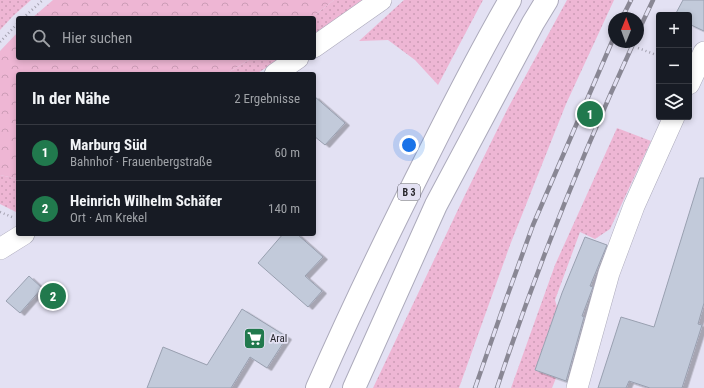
<!DOCTYPE html>
<html lang="de">
<meta charset="utf-8">
<style>
:root{--surface:#171b24;--page:#20242c;--text:#f1f3f6;--muted:#9ea1a6;--line:#363941;--accent:#21794d}
body{margin:0;font-family:"Roboto Condensed",sans-serif;background:var(--page);color:var(--text)}
.controls{position:absolute;right:12px;top:12px;display:grid;overflow:hidden;border-radius:4px;box-shadow:0 2px 6px #0003}
.controls button{width:36px;height:36px;display:grid;place-items:center;padding:0;border:0;border-bottom:1px solid var(--line);background:var(--surface);color:var(--text);font:20px sans-serif}
.compass{position:absolute;left:608px;top:12px;width:36px;height:36px;border-radius:50%;background:var(--surface);box-shadow:0 2px 6px #0003;rotate:1deg}
.you{position:absolute;left:409px;top:145px;width:14px;height:14px;margin:-10px;border:3px solid #fff;border-radius:50%;background:#1a73e8;box-shadow:0 0 0 6px #1a73e833}
.badge{display:grid;place-items:center;width:26px;height:26px;border-radius:50%;background:var(--accent);color:#fff;font-size:13px;font-weight:700}
.pin{position:absolute;translate:-50% -50%;border:2px solid #fff;box-shadow:0 1px 4px #0006}
.list{margin:0;padding:0;list-style:none}
h2{display:flex;justify-content:space-between;align-items:center;height:52px;margin:0;padding:0 16px;font-size:17px}
h2 small{font-size:13px;font-weight:400;color:var(--muted)}
.list li{display:grid;grid-template-columns:26px 1fr auto;gap:12px;align-items:center;box-sizing:border-box;height:56px;padding:0 16px;border-top:1px solid var(--line)}
.list b{display:block;font-size:15px;white-space:nowrap}
.list p{margin:0;font-size:13px;white-space:nowrap;color:var(--muted)}
.list em{font-size:13px;font-style:normal;color:var(--muted)}
.icon{flex:none;width:22px;height:22px;fill:none;stroke:currentColor;stroke-width:2;stroke-linecap:round;stroke-linejoin:round}
.map{position:relative;flex:none;width:704px;height:388px;overflow:hidden}
.search{position:absolute;background:var(--surface);box-shadow:0 2px 6px #0003;left:16px;top:16px;width:300px;height:44px;display:flex;align-items:center;gap:10px;box-sizing:border-box;padding:0 14px;border-radius:4px;color:var(--muted);font-size:15px}
.panel{position:absolute;background:var(--surface);box-shadow:0 2px 6px #0003;left:16px;top:72px;width:300px;height:164px;border-radius:4px}
.map>svg:first-child{display:block}
</style>
<div class="map">
<svg width="704" height="388" viewBox="0 0 704 388">
<defs>
<pattern id="grass-dots" width="8" height="8" patternUnits="userSpaceOnUse"><rect width="8" height="8" fill="#eeb6d4"/><path d="M2 2h.1M6 6h.1" fill="none" stroke="#cc9cb6" stroke-width="1.8" stroke-linecap="round"/></pattern>
<pattern id="park-crowns" width="20" height="18" patternUnits="userSpaceOnUse"><rect width="20" height="18" fill="#eeb6d4"/><path d="M2 6a3 3 0 1 1 6 0M12 15a3 3 0 1 1 6 0" fill="none" stroke="#cc9cb6"/></pattern>
<filter id="shadow"><feDropShadow dx="4.5" dy="2.5" stdDeviation="0" flood-color="#0004"/></filter>
</defs>
<rect width="100%" height="100%" fill="#e3e1f3"/>
<!-- grass -->
<g fill="url(#grass-dots)">
<polygon points="0,0 31,0 13,16 0,30"/>
<polygon points="334,0 368,0 314,37 314,18 311,18"/>
<polygon points="404,0 483,0 438,85 415,60 388,40 359,41"/>
<polygon points="567,0 614,0 566,104 510,245 459,388 373,388 464,197 508,108"/>
<polygon points="252,58 282,58 256,74 226,74"/>
<polygon points="617,128 651,141 610,229 595,239 580,232 555,300 557,307 535,370 556,378 552,388 511,388 555,265"/>
<polygon points="0,175 18,179 18,213 0,204"/>
</g>
<!-- park -->
<g fill="url(#park-crowns)">
<polygon points="53,0 334,0 311,18 32,18"/>
<polygon points="18,32 18,58 252,58 226,74 18,74 18,179 0,175 0,51"/>
</g>
<!-- building -->
<g fill="#c2cada" stroke="#99a0b0" filter="url(#shadow)">
<polygon points="683,0 704,0 704,31 689,24 689,15 675,15"/>
<polygon points="314,96 345,123 325,145 314,136"/>
<polygon points="700,178 704,178 704,303 698,324 702,325 682,388 650,388 629,381 626,388 598,388 621,317 654,327"/>
<polygon points="283,234 297,234 323,257 305,276 322,291 308,307 258,263"/>
<polygon points="585,237 607,245 590,286 593,287 582,316 584,317 566,381 535,370 562,293"/>
<polygon points="29,276 42,288 20,313 6,301"/>
<polygon points="242,309 287,337 267,368 250,357 231,388 147,388 163,347 207,365"/>
</g>
<g fill="none" stroke-linecap="round" stroke-linejoin="round">
<defs>
<g id="minor">
<polyline points="314,47 381,0"/>
<polyline points="275,74 298,58"/>
<polyline points="689,84 704,52"/>
<polyline points="0,249 24,234"/>
<polyline points="577,388 609,273 634,206 674,117"/>
</g>
<g id="trunk">
<path d="M317 388C352 308 390 230 429 153 455 101 481 50 510 0"/>
<polyline points="354,388 436,205 533,23 547,0"/>
</g>
</defs>
<!-- minor casing -->
<use href="#minor" stroke="#acaabb" stroke-width="22"/>
<!-- trunk casing -->
<use href="#trunk" stroke="#acaabb" stroke-width="24"/>
<!-- path -->
<g stroke="#a2a0ae" stroke-width="2.5" stroke-dasharray="1 3" stroke-linecap="butt">
<polyline points="23,18 43,0"/>
<polyline points="0,42 18,23"/>
<polyline points="638,48 659,56"/>
<polyline points="0,212 12,217"/>
</g>
<!-- minor -->
<use href="#minor" stroke="#fff" stroke-width="21"/>
<!-- trunk -->
<use href="#trunk" stroke="#fff" stroke-width="22"/>
<defs>
<g id="rail">
<polyline points="622,18 631,0"/>
<polyline points="638,32 653,0"/>
<polyline points="475,388 504,305 533,225 614,37"/>
<path d="M497 388C536 270 582 155 634 42"/>
</g>
</defs>
<!-- rail casing -->
<use href="#rail" stroke="#898794" stroke-width="4.5"/>
<!-- rail -->
<use href="#rail" stroke="#e3e1f3" stroke-width="3" stroke-dasharray="9" stroke-linecap="butt"/>
</g>
<!-- icons -->
<defs>
<symbol id="supermarket-square" viewBox="-11 -11 22 22"><rect x="-9" y="-9" width="18" height="18" rx="4" fill="#21794d" stroke="#e3e1f3"/><path d="M-6-5.5h2.5l.6 2H6L4.5 2H-2.5L-4.4-4H-6ZM-1.5 3.2a1.3 1.3 0 1 0 .1 0ZM3 3.2a1.3 1.3 0 1 0 .1 0Z" fill="#fff"/></symbol>
</defs>
<g fill-rule="evenodd">
<use href="#supermarket-square" x="242" y="326" width="25" height="25"/>
</g>
<g text-anchor="middle" stroke-width="3.5" stroke-linejoin="round" paint-order="stroke">
<!-- shield labels -->
<rect fill="#e3e1f3" stroke="#5f5e68" stroke-width="1" x="398" y="184" width="22" height="16" rx="3"/>
<g font-size="10" font-weight="bold" fill="#27262c">
<text x="409" y="196">B 3</text>
</g>
<!-- poi labels -->
<g font-size="11" fill="#27262c" stroke="#e3e1f3" text-anchor="start">
<text x="270" y="342">Aral</text>
</g>
</g>
</svg>
<div class="controls">
<button>+</button>
<button>−</button>
<button><svg class="icon" aria-label="layers" viewBox="0 0 24 24"><path d="M12 4l9 5-9 5-9-5zM3 14l9 5 9-5"/></svg></button>
</div>
<svg class="compass" viewBox="-18 -18 36 36"><path d="M0-13l5 13h-10z" fill="#e53935"/><path d="M0 13l5-13h-10z" fill="#9ea1a6"/></svg>
<div class="you"></div>
<div class="pin badge" style="left:590px;top:114px">1</div>
<div class="pin badge" style="left:53px;top:296px">2</div>
<div class="search"><svg class="icon" aria-label="search" viewBox="0 0 24 24"><circle cx="10" cy="10" r="6"/><path d="M15 15l6 6"/></svg>Hier suchen</div>
<section class="panel">
<h2>In der Nähe<small>2 Ergebnisse</small></h2>
<ul class="list">
<li><span class="badge">1</span><div><b>Marburg Süd</b><p>Bahnhof · Frauenbergstraße</p></div><em>60 m</em></li>
<li><span class="badge">2</span><div><b>Heinrich Wilhelm Schäfer</b><p>Ort · Am Krekel</p></div><em>140 m</em></li>
</ul>
</section>
</div>
